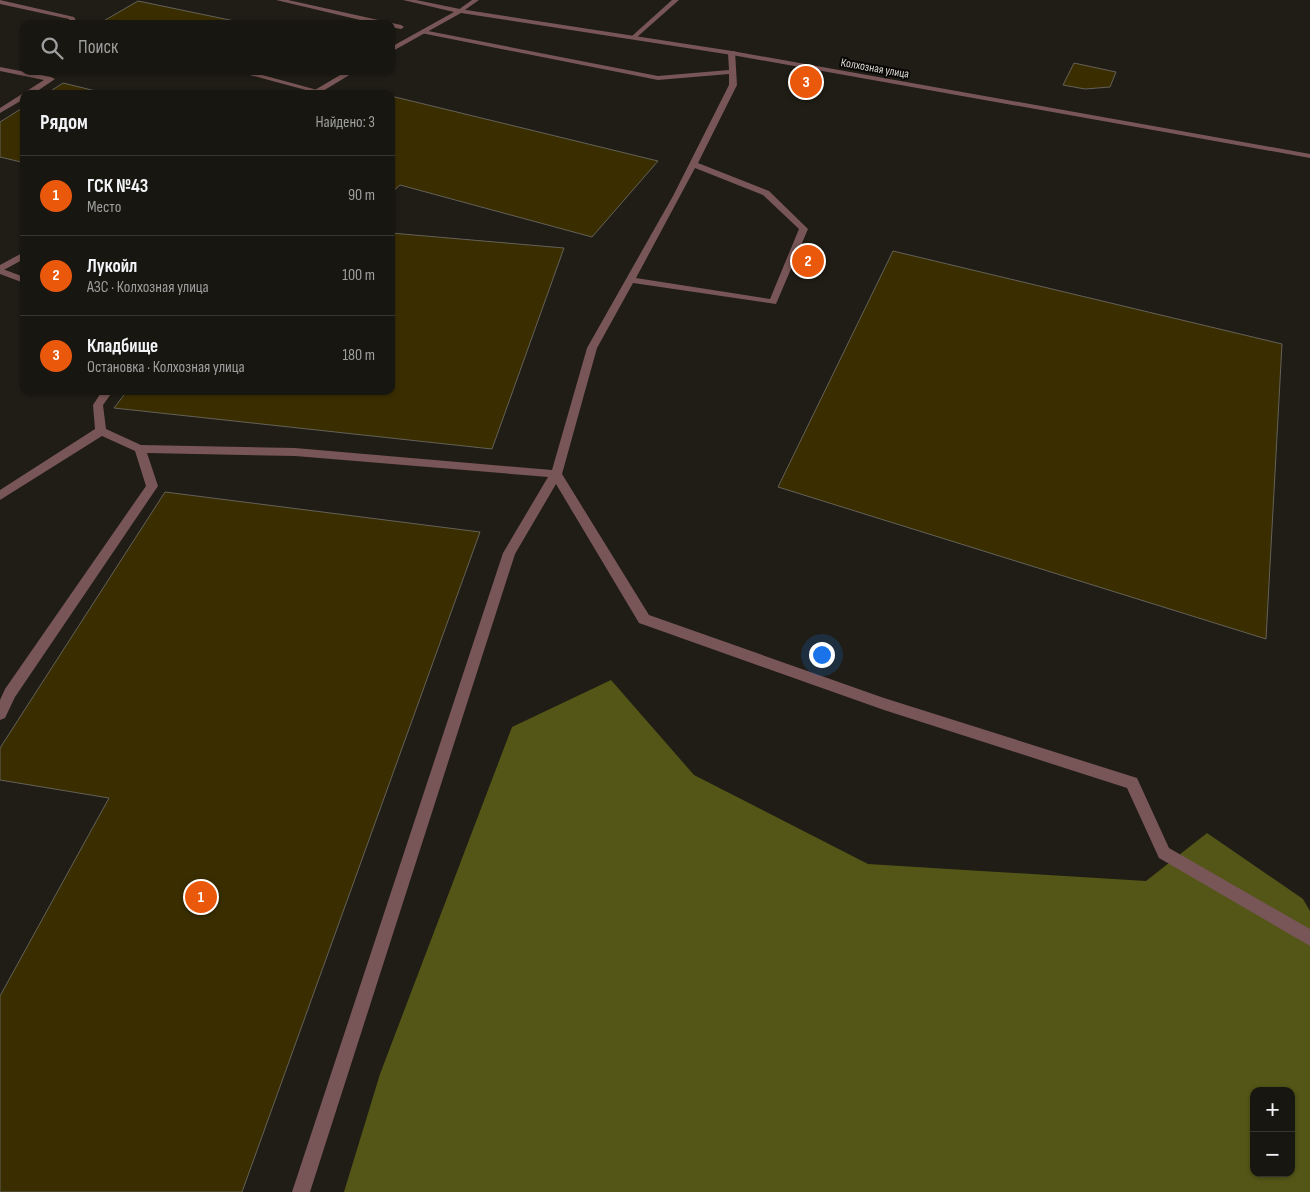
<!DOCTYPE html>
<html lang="ru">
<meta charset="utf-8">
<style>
:root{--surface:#171610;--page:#201f19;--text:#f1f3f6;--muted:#9e9f9f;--line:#363530;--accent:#ea580c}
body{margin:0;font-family:"Sofia Sans Condensed",sans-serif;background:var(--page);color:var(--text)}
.controls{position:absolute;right:15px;bottom:15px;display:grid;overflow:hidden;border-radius:10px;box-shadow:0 1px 4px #0004}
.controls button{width:45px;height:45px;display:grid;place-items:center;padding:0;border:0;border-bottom:1px solid var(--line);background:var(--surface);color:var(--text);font:25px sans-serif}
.you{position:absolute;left:821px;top:654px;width:18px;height:18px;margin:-12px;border:4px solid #fff;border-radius:50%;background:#1a73e8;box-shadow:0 0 0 8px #1a73e833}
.badge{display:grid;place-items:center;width:32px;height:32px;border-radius:50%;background:var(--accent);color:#fff;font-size:16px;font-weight:700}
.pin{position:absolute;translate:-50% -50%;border:2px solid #fff;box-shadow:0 1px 5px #0006}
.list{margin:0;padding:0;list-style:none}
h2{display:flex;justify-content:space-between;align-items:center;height:65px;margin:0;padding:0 20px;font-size:21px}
h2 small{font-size:16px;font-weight:400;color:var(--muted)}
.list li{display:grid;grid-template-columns:32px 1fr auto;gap:15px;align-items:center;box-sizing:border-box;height:80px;padding:0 20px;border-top:1px solid var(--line)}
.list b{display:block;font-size:19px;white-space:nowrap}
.list p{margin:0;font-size:16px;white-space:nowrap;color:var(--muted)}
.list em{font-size:16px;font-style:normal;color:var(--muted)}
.icon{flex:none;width:28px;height:28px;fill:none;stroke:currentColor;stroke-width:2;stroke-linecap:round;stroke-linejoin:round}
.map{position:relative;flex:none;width:1310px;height:1192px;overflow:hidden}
.search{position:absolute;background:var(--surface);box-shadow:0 1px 4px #0004;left:20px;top:20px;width:375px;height:55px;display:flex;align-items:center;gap:12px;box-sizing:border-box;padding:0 18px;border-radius:10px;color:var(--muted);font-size:19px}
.panel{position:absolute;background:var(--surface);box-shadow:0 1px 4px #0004;left:20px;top:90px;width:375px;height:305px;border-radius:10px}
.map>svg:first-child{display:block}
</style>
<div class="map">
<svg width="1310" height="1192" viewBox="0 0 1310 1192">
<rect width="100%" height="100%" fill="#1f1d15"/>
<!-- forest -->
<path fill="#535617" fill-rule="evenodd" d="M611 680 694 775 868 864 1146 881 1207 833 1303 899 1310 911V1192H344L380 1074 512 727ZM1254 1091H1291V1173H1254Z"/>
<!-- building -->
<g fill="#3a2e00" stroke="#646158">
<polygon points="138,1 249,24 100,23"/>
<polygon points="1074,63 1116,72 1110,87 1085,89 1063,85"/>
<polygon points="63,83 108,94 46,94"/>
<polygon points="391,96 658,161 592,237 400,185 391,193"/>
<polygon points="24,107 24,160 21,162 0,157 0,122"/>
<polygon points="391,233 564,248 492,449 114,408 127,391 391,391"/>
<polygon points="893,251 1282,344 1266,639 778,487"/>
<polygon points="165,492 480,532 242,1192 0,1192 0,996 109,798 0,780 0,748"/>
</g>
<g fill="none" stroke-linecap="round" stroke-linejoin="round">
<!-- service -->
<g fill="#785556" fill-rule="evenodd">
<polygon points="0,0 74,17 78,24 71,24 69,19 0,4"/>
<polygon points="276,0 288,0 401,25 404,27 401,29 391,27 391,24 377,24"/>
<polygon points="672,0 679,0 636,38 632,38 632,36"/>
<path d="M423 30 658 76 729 70 728 53 735 51 737 85 698 163 769 191 808 229 776 304 633 283 597 348 562 474 649 615 884 698 1137 778 1169 848 1310 929V946L1159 858 1127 788 884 710 639 623 556 484 515 554 310 1192H292L503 553 548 477 295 456 147 453 158 486 15 697 5 718 0 720V700L5 689 146 486 135 451 102 436 0 500V490L95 429 93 405 102 391H113L103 405 106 429 141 445 295 448 552 470 587 348 673 196 729 85V74L658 80 421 33 420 32ZM695 168 763 195 799 229 770 299 636 278Z"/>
<polygon points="0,67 51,77 55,79 33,94 24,94 24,99 0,113 0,108 44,80 0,71"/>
<polygon points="235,71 248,71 321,91 317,93"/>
<polygon points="0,268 24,277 24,283 0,274"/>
</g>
<!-- minor -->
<polygon fill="#785556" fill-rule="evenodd" points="472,0 479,0 462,12 458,12 458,10"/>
<!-- tertiary -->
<g fill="#785556" fill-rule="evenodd">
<polygon points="403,0 416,0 460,9 732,51 1310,154 1310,158 732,55 461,13 391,52 391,47 454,12"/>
<polygon points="347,71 356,71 318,94 308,94"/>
<polygon points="24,252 24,259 0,272 0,265"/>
</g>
</g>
<g text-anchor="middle" stroke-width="4" stroke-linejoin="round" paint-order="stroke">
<!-- far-street labels -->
<g font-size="12" fill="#dfddd7" stroke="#080705">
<text transform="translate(875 68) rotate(10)" y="4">Колхозная улица</text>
</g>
</g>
</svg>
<div class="controls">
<button>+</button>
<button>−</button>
</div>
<div class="you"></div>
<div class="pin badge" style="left:201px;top:897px">1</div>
<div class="pin badge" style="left:808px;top:261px">2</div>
<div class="pin badge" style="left:806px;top:82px">3</div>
<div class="search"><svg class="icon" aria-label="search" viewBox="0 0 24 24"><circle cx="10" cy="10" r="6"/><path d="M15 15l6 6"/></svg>Поиск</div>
<section class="panel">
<h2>Рядом<small>Найдено: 3</small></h2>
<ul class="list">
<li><span class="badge">1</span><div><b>ГСК №43</b><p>Место</p></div><em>90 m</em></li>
<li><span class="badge">2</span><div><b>Лукойл</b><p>АЗС · Колхозная улица</p></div><em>100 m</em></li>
<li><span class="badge">3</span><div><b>Кладбище</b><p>Остановка · Колхозная улица</p></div><em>180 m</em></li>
</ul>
</section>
</div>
